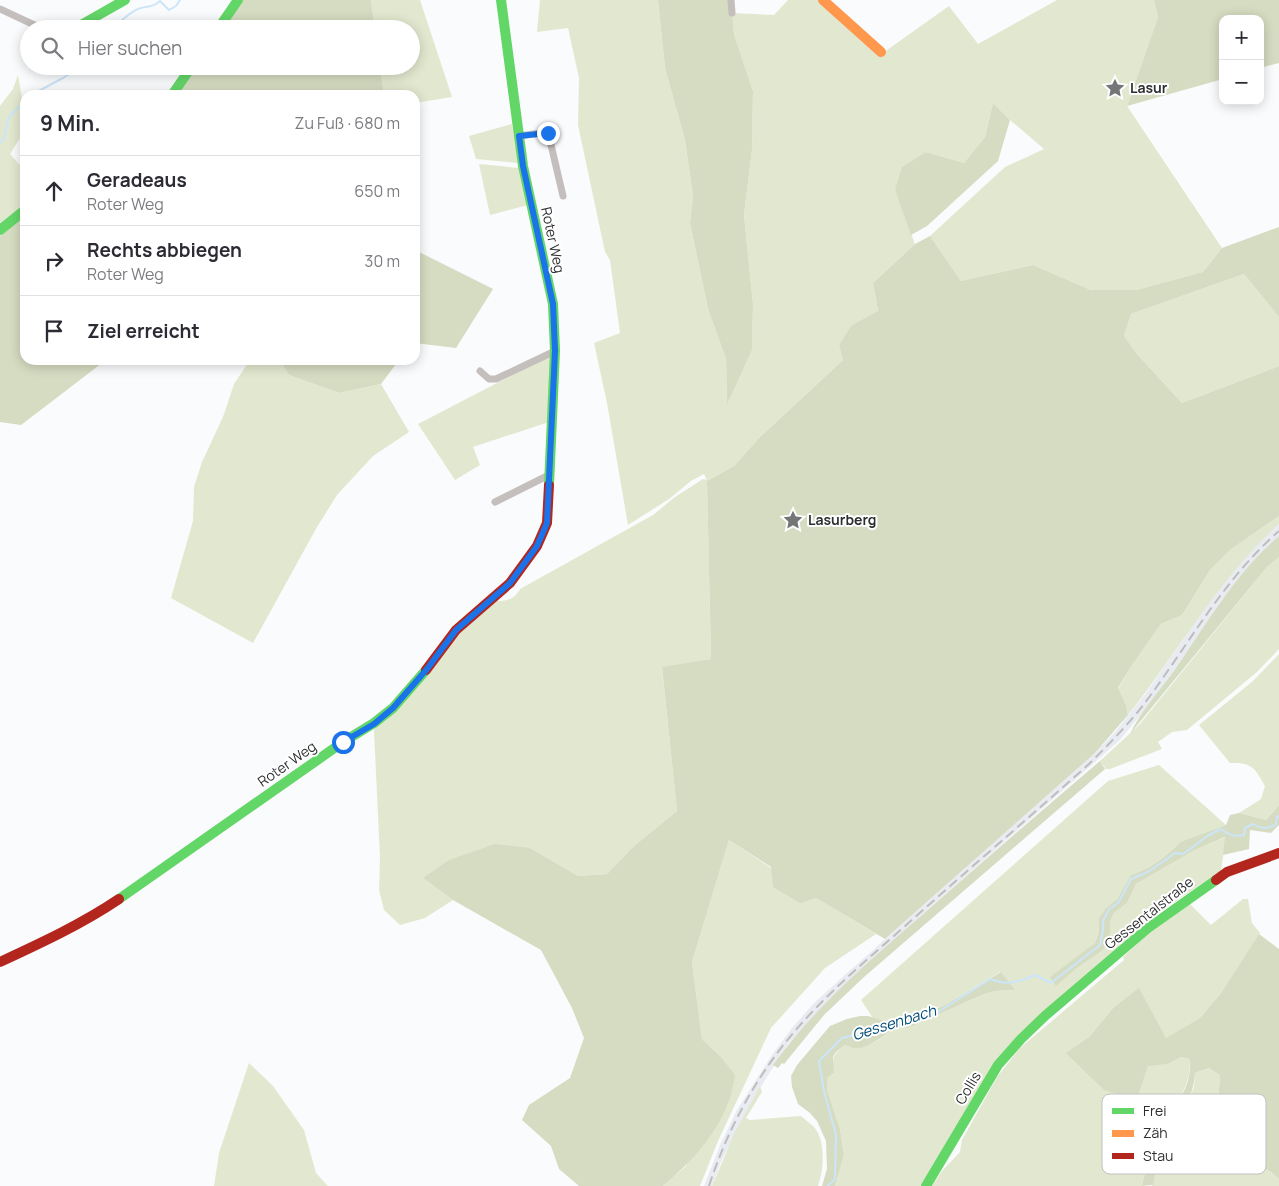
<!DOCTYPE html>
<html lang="de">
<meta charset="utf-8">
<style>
:root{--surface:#fff;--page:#f2f2f3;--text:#2b2b33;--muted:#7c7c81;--line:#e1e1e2}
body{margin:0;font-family:Manrope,sans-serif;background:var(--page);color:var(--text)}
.controls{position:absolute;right:15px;top:15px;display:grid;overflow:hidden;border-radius:10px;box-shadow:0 2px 12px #0003}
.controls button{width:45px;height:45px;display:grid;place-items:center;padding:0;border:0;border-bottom:1px solid var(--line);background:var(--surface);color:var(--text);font:25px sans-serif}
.stop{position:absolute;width:15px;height:15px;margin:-11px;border:4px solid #1a73e8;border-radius:50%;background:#fff}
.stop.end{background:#1a73e8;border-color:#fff;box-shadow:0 1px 5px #0008}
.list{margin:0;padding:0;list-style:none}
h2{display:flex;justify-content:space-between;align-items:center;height:65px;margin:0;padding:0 20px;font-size:21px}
h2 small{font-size:16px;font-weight:400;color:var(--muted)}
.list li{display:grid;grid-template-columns:32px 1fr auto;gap:15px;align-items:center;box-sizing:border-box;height:70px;padding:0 20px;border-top:1px solid var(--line)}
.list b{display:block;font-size:19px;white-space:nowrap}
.list p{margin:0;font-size:16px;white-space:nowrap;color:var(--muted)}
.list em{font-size:16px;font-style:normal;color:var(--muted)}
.icon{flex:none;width:28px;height:28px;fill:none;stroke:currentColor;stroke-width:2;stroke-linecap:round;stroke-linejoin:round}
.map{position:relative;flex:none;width:1279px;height:1186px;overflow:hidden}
.search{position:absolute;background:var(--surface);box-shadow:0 2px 12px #0003;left:20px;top:20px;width:400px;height:55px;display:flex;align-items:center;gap:12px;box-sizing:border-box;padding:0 18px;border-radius:28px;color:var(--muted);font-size:19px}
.panel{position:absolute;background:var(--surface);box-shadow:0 2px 12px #0003;left:20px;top:90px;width:400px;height:275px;border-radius:15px}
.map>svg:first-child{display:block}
</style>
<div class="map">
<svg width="1279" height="1186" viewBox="0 0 1279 1186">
<rect width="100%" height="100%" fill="#fafbfc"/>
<!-- built -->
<polygon fill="#e8ebf1" points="1279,524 1279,536 1260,555 1222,600 1160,691 1120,740 865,965 788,1044 753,1099 721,1162 712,1186 704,1186 721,1143 737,1110 772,1055 792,1028 813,1004 846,974 1095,753 1115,732 1146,693 1207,605 1230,574 1259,542"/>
<!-- green -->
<g fill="#e2e8cf">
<polygon points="371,0 420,0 452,97 415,103 415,95 384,95 380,66 411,66 411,29 375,29"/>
<path d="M540 0H658L665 68 685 140 693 196 690 223 708 309 726 359 727 402 752 350 753 304 744 215 752 150 753 91 734 34 732 13 774 15 788 0H818L880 55 949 6 978 44 1057 0H1154L1158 17 1127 106 1222 248 1203 272 1136 290H1091L1033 265 961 281 930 236 1005 167 1044 149 1010 120 993 103 985 137 964 163 926 152 895 190 915 244 873 283 878 312 851 327 839 345 843 360 759 438 734 466 707 481 711 659 662 668 677 811 634 846 607 874 578 876 530 848 423 878 453 900 425 918 400 925 384 910 379 890 380 857 374 731 376 725 446 646 495 601C507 601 514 600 520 589L653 515 675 497 703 479 707 480 704 474 691 481 669 499 628 525 607 403 594 343 620 333 610 260 605 252 578 125 579 78 568 28 537 32Z"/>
<polygon points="18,75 25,115 25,130 10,154 25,171 25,205 0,223 0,106 13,89"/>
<polygon points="512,124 518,163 476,159 469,136"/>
<polygon points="479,164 519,168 528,205 490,215"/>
<polygon points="1244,274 1279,317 1279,366 1182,403 1137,354 1124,336 1131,314"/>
<polygon points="551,355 549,422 473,447 480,465 455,480 418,424"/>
<polygon points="250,360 279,360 289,375 339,393 381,384 409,432 373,456 337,495 317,527 253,643 171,598 193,521 194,487 202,462 223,417 234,384"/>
<path d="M1279 516V524C1218 579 1179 651 1128 715L1126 705 1118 689 1130 668 1161 624 1182 615 1210 570 1230 550Z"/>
<polygon points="1279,557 1279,649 1257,672 1187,730 1172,732 1158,742 1162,749 1110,769 1106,769 1100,761 1139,725 1267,567"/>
<path d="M1279 654V805L1266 820 1239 813 1261 799 1265 786C1255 768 1252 762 1230 763L1199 725 1253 681Z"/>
<path d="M1159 765 1226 825 1182 841 1163 858 1148 868 1131 875 1117 899 1106 908 1100 918 1099 932 1095 943 1076 959 1058 984 1110 935V922L1114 913 1127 903 1136 884 1195 850 1226 837 1221 871 1150 918 1093 972 1015 1040 922 1186H835L844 1155 840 1129 827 1090V1078L834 1073C830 1060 834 1053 845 1045 862 1053 885 1037 898 1026L908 1028 984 994 995 991 1015 990 1000 972 943 1006 891 1023 873 1018 861 1000 1108 781Z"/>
<polygon points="729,840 816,898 876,934 825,968 771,1028 718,1141 700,1186 663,1186 686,1166 720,1056 702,1039 692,962"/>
<path d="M1243 899H1248L1252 923 1260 933 1221 993 1200 1018 1166 1039 1139 989 1113 1008 1089 1037 1067 1053 1137 1100 1148 1065 1168 1064 1181 1057 1190 1059C1191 1090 1174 1104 1160 1130 1151 1146 1146 1168 1142 1186H932L942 1171 960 1152 962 1140 997 1077 1020 1048 1124 960 1123 957 1152 930 1189 903 1211 925Z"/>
<polygon points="249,1063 273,1086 304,1130 316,1173 328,1186 214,1186 219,1153"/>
<polygon points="1210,1068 1220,1075 1217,1116 1220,1126 1230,1142 1244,1157 1271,1172 1279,1179 1279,1186 1152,1186 1159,1159 1185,1112 1194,1086 1195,1073"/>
<path d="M760 1086 762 1092 746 1118 750 1120 801 1116C805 1120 810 1123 814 1127 826 1141 824 1169 818 1186H712L735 1132Z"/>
</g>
<!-- forest -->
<g fill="#d5dcc1">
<polygon points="242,0 371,0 375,29 222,29"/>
<polygon points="658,0 731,0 734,34 753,91 752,150 744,215 753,304 752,350 727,404 726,359 708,309 690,223 693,196 685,140 665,68"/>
<polygon points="1154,0 1279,0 1279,63 1260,68 1260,19 1223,19 1223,79 1127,106 1158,17"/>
<polygon points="196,66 380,66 384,95 176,95"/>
<polygon points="993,103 1010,120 998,161 927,226 911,235 895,190 902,167 926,152 964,163 985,137"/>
<polygon points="25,215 25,360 106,360 21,425 0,422 0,236"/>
<path d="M1279 227V317L1244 274 1131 314 1124 336 1137 354 1182 403 1279 366V516L1230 550 1210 570 1182 615 1161 624 1130 668 1118 688 1126 705 1128 715 1095 753 885 939 816 898 800 903 773 887 771 867 729 840 692 962 702 1039 720 1056 735 1075C733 1086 731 1098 726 1108 712 1140 689 1164 663 1186H579L559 1169 551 1146 522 1120 529 1105 570 1078 584 1038 572 1008 541 950 453 900 423 878 449 860 495 844 530 848 578 876 607 874 634 846 677 811 662 667 711 659 707 481 734 466 759 438 843 360 839 345 851 326 878 311 873 283 915 244 930 236 961 281 1033 265 1091 290H1136L1203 272 1222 248Z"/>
<polygon points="415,250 493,289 456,348 415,343"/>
<polygon points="279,360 399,360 381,384 339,393 289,375"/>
<path d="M1279 536V557L1267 567 1130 734C1140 712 1157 694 1171 675 1204 628 1235 573 1279 536Z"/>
<path d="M1100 761 1105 769 864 977 824 1015 784 1064 782 1063 778 1068 773 1065C815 1007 869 961 922 915 981 863 1040 812 1100 761Z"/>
<polygon points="1279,805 1279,825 1271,833 1250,830 1249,849 1223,855 1225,837 1195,850 1136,884 1127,903 1114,913 1110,922 1110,935 1104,949 1078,967 1056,986 1050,977 1095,943 1099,932 1099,918 1106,908 1117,899 1131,875 1148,868 1163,858 1182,841 1226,825 1230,815 1239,813 1266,820"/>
<path d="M1259 934 1279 949V1179L1271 1172 1244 1157 1230 1142 1220 1126 1217 1116 1220 1075 1209 1068 1195 1073C1192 1108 1172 1128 1159 1158 1156 1166 1155 1176 1153 1185L1142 1186C1146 1168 1151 1146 1160 1130 1174 1105 1192 1090 1190 1059L1181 1057 1168 1064 1148 1066 1137 1100 1104 1090 1066 1053 1089 1037 1113 1008 1139 988 1166 1038 1200 1018 1221 993Z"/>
<path d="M1001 972 1015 990 995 991 984 994 908 1028 898 1026C889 1033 872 1045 860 1048 855 1049 850 1047 845 1045 828 1057 834 1057 834 1073L827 1078V1090L840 1129 844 1155 835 1186H822L827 1169 826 1141 817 1121 810 1113 798 1104 792 1087 791 1076 797 1065 830 1026 847 1019 860 1016H868L891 1023 915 1014H923L943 1006Z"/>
</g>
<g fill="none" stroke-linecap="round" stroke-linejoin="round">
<!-- stream -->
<g stroke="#cce5f9" stroke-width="2">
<path d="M113 29C120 22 128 13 138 9 148 5 151 9 160 1L169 10 176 6 180 0"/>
<polyline points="31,95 63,78 82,66"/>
<polyline points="0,143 4,138 9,117 25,101"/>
<path d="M828 1186 835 1179 836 1135 824 1091 819 1061 842 1038 935 1014 990 979C1007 986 1019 982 1035 975L1051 983 1100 945 1103 930V921L1109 909 1118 903 1131 879 1148 872 1175 853 1183 854 1209 835 1221 829C1229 835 1234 837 1244 835L1245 828 1253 824C1261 829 1268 830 1276 824L1277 817 1279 816"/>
</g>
<!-- street -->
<g stroke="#c4bebc" stroke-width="7">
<polyline points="731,0 732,13"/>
<polyline points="0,9 43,29"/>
<polyline points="519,136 548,132 563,196"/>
<polyline points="480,371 489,379 496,379 555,351"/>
<polyline points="495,502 549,475"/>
</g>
<!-- fast -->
<g stroke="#63d668" stroke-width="10">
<polyline points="501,0 523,166 553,304 555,351 549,485"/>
<polyline points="74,29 125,0"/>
<polyline points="218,29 238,0"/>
<polyline points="172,95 192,66"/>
<polyline points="0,230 25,210"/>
<polyline points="119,899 343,742 374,723 393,708 426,670"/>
<polyline points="926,1186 998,1065 1021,1039 1046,1015 1148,928 1216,880"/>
</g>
<!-- slow -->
<polyline stroke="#ff974d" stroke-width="10" points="823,0 881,52"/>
<!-- jam -->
<g stroke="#b3261e" stroke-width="10">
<polyline points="426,670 456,630 510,583 537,546 547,523 549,485"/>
<polyline points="1216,880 1227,872 1279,853"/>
<path d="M0 962C41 943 82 924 119 899"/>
</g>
<!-- rail -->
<path stroke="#bfbcbc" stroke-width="2" stroke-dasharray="10 5" stroke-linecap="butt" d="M709 1186C728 1127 760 1069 802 1023 836 985 875 953 913 919 971 867 1031 816 1089 764 1111 742 1132 721 1150 696 1191 640 1226 577 1279 531"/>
</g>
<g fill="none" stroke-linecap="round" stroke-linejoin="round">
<!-- route -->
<polyline stroke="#1a73e8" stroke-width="6" points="343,742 374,724 393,708 427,669 456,630 510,583 537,546 547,523 555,351 553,304 523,166 519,136 548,133"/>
</g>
<!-- icons -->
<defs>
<symbol id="sight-bare" viewBox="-9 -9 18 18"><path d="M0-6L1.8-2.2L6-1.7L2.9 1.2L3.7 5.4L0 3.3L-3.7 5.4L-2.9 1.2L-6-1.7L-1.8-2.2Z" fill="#747576" stroke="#fff" stroke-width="2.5" paint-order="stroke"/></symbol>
</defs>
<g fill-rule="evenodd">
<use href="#sight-bare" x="1101" y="74" width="28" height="28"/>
<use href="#sight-bare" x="779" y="506" width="28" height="28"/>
</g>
<g text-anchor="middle" stroke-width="4" stroke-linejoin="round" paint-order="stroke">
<!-- poi labels -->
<g font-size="14" font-weight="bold" fill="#2c2d2e" stroke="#fff" text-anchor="start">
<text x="1130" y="93">Lasur</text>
<text x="808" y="525">Lasurberg</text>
</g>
<!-- street labels -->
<g font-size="14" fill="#2c2d2e" stroke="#fff">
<text transform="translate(553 240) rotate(78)" y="5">Roter Weg</text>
<text transform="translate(287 764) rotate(-35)" y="5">Roter Weg</text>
<text transform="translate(1149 913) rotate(-38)" y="5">Gessentalstraße</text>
<text transform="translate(968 1088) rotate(-59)" y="5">Collis</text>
</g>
<!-- water labels -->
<g font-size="15" font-style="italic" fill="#004b77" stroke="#fff">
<text transform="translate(894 1023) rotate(-17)" y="5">Gessenbach</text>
</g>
</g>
<!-- legend -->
<rect x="1102" y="1094" width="164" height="80" rx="8" fill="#fff" stroke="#c0c0c0" stroke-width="1"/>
<rect x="1112" y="1108" width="22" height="6" fill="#63d668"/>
<rect x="1112" y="1130" width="22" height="7" fill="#ff974d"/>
<rect x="1112" y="1153" width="22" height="6" fill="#b3261e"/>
<g font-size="14" fill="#2c2d2e">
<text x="1143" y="1116">Frei</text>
<text x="1143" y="1138">Zäh</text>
<text x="1143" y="1161">Stau</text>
</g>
</svg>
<div class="controls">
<button>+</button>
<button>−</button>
</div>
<div class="stop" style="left:343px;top:742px"></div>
<div class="stop end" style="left:548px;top:133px"></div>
<div class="search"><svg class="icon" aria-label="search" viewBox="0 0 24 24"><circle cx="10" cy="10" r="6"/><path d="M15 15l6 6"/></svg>Hier suchen</div>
<section class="panel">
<h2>9 Min.<small>Zu Fuß · 680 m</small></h2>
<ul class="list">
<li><svg class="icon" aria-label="ahead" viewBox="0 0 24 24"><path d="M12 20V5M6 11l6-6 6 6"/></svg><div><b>Geradeaus</b><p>Roter Weg</p></div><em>650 m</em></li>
<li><svg class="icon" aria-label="right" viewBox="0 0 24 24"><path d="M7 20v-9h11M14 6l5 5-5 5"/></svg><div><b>Rechts abbiegen</b><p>Roter Weg</p></div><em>30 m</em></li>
<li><svg class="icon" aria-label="arrive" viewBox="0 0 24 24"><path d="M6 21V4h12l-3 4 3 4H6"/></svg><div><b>Ziel erreicht</b></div></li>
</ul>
</section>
</div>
